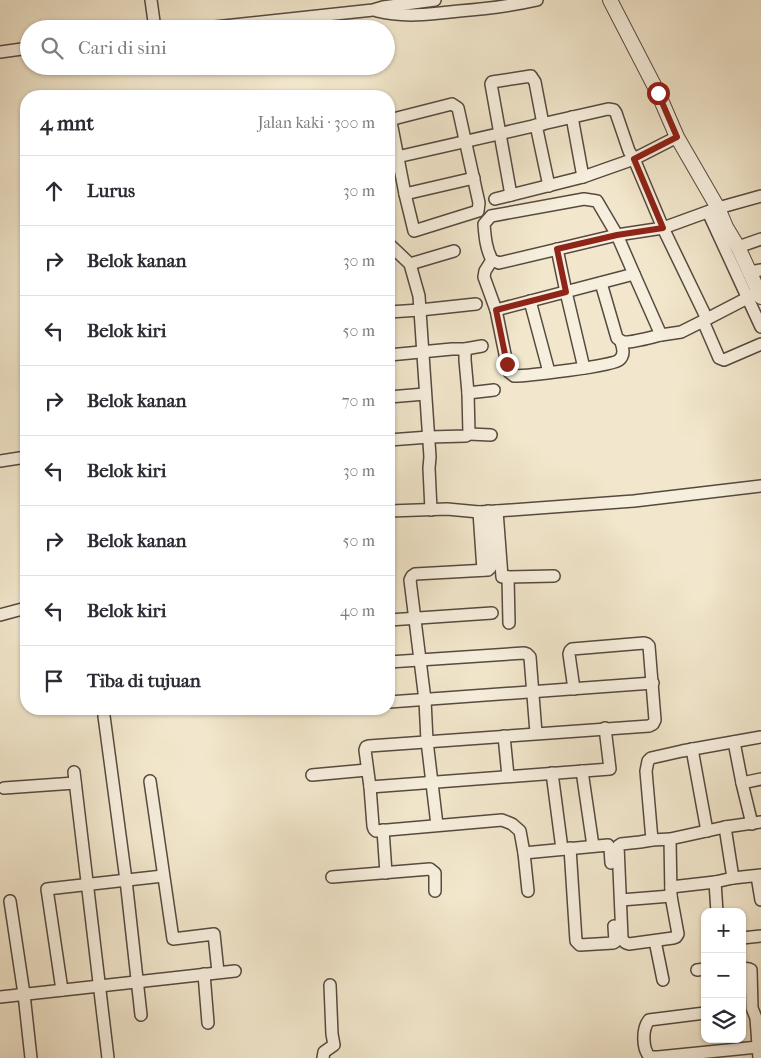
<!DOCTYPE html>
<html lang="id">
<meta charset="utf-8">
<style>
:root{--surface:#fff;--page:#f2f2f3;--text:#2b2b33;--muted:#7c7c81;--line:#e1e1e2}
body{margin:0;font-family:"IM FELL French Canon",serif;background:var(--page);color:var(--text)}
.controls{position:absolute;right:15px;bottom:15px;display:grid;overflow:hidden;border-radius:10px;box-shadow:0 1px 4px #0004}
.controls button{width:45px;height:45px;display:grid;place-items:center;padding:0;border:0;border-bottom:1px solid var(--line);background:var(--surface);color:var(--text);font:25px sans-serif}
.stop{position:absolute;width:15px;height:15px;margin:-11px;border:4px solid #8f2418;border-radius:50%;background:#fff}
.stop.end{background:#8f2418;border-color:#fff;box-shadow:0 1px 5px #0008}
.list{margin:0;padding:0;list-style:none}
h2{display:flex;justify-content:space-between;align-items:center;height:65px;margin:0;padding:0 20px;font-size:21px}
h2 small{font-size:16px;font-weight:400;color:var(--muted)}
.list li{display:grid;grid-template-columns:32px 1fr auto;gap:15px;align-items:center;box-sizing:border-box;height:70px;padding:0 20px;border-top:1px solid var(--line)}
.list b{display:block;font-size:19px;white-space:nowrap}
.list em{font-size:16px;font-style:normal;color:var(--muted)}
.icon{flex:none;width:28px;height:28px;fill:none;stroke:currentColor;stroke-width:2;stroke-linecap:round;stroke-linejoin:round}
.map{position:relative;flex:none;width:761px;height:1058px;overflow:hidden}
.search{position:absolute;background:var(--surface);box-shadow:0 1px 4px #0004;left:20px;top:20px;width:375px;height:55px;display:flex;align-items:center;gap:12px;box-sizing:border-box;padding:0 18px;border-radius:28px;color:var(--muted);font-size:19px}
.panel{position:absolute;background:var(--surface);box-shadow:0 1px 4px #0004;left:20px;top:90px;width:375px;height:625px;border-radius:20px}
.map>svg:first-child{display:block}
</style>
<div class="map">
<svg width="761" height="1058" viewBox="0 0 761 1058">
<rect width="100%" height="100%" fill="#f2e7cc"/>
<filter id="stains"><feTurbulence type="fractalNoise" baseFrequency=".004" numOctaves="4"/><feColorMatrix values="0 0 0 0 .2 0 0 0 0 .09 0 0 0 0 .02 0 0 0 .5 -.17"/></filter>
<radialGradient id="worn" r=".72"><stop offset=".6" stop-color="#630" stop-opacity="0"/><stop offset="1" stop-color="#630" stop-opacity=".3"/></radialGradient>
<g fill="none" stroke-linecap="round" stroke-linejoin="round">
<defs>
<g id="minor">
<polyline points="151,0 155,29"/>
<path d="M377 11C404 18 433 14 459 11 485 9 511 6 537 0"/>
<polyline points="196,29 373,10 383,7 435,0"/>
<polyline points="0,52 29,48"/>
<polygon points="452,104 458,108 479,203 478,211 414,231 405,194 391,122 392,120 397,118"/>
<polyline points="572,117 583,177"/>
<polyline points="536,125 549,186"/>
<polyline points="397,157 608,109 614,110 616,113 629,151 634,159 677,137"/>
<polyline points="405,194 474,178"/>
<polyline points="511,195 491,84 492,82 531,76 535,82 543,124"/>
<path d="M495 199 583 177 634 159 663 228 617 235 499 263 492 260C486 249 485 237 484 224L491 216 584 199 597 201 617 235 634 274"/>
<polyline points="708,212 761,327"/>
<polyline points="389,244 410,264 419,296 430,457 429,468 431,510"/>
<polyline points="738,247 761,239"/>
<polyline points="557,249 566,292 584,368"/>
<polyline points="492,260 485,271 484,277 496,310 634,274 661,335 681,332 703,321 759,292"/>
<polyline points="410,264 454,251"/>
<polyline points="750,272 761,270"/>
<path d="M601 283 617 338C619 340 620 341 624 342 631 343 652 337 661 335"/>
<polyline points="530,301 549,372"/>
<path d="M496 310 507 364 509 372 514 376C526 376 613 366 619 360 625 355 623 348 621 342"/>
<polyline points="389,312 420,310 476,304"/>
<polyline points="707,319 663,228 718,208 761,196"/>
<polyline points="703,321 719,358 724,360 761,344"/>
<polyline points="389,355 452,349 465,349 482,346"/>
<polyline points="468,393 494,390"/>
<polyline points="389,397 425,394"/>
<polyline points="469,434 491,435"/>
<polyline points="389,440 429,437 466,436 469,434 468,393 465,360 465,349"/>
<polyline points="0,461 26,457"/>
<polyline points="389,511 447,509 479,512 497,511 634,501 761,486"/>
<polyline points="497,511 502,577 554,576"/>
<polyline points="479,512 483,570"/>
<polyline points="508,577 509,623"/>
<polyline points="0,615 26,608"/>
<polyline points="389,620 492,613"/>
<polyline points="389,662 524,653 527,654 530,657 536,733"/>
<polyline points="389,702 653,683"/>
<polyline points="104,716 126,880 141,1015"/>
<polyline points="504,736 508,776"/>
<polyline points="734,742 742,783"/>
<polyline points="692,749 707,831"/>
<polyline points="582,771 593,846"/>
<polyline points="74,772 108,1058"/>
<polyline points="552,773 562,849"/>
<polyline points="312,775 367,770"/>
<polyline points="150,781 173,939 214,934 218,972"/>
<polyline points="370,787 610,769 605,728"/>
<polyline points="4,788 75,783"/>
<polyline points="752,824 742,783 761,779"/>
<polyline points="437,825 427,741 425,700 410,580 412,576 415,574 488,570 491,567 488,511"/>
<polyline points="725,827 733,878"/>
<polyline points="383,830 386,873"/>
<path d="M670 839 671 896 678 934 676 937 673 938 629 944C625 943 624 942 622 938L618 846 621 844 640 842 652 840 670 839 725 827 761 822"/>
<polyline points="652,840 646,771 648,761 651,758 682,751 761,737"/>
<polyline points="570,848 576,941 580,945 613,943 615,942 614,926"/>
<polyline points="524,853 608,845 610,848 611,863"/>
<polyline points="757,876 761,900"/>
<polyline points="332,877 430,869 435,873 435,891"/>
<polyline points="715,882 717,912"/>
<polyline points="671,887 715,882 733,878 761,875"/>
<polyline points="528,891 524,853 520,831 512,824 502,820 376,831 374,829 373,826 370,787 365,750 366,747 369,746 649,726 653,724 655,720 649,646 647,644 644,643 572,649 570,651 569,654 574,689"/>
<polyline points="621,900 671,896"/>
<polyline points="10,901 24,994 31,1058"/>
<polyline points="742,938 761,936"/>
<polyline points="655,941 663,980"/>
<polyline points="742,968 749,969 751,970 752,1008 756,1018 759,1058"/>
<polyline points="697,970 705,969"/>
<polyline points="204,974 208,1023"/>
<polyline points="62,990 47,889 163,876"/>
<polyline points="0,997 235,971"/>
<path d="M705 1013 649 1020C642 1029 642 1049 650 1057H658L758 1047"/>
<polyline points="323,1058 324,1052 334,1045 332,1034 330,985"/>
</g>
<polyline id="tertiary" points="610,0 658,93 677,137 718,208 726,227 738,247 761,297"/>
</defs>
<!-- minor casing -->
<use href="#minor" stroke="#564a3f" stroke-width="14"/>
<!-- tertiary casing -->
<use href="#tertiary" stroke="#564a3f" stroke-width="16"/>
<!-- minor -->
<use href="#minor" stroke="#f7efde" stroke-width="11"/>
<!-- tertiary -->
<use href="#tertiary" stroke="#f7efde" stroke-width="14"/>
</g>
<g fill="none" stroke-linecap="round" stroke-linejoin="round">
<!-- route -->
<polyline stroke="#8f2418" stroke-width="6" points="507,364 496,310 566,292 557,249 617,235 663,228 634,159 677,137 658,93"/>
</g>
<rect width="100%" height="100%" filter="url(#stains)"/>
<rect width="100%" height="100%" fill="url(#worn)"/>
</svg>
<div class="controls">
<button>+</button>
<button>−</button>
<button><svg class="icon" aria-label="layers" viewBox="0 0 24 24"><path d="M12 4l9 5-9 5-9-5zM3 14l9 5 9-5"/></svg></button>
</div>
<div class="stop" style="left:658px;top:93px"></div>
<div class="stop end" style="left:507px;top:364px"></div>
<div class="search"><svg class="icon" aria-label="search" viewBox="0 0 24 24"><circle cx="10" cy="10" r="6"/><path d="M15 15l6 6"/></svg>Cari di sini</div>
<section class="panel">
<h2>4 mnt<small>Jalan kaki · 300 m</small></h2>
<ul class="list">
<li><svg class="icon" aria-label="ahead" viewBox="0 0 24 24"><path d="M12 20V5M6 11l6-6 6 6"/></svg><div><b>Lurus</b></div><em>30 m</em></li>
<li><svg class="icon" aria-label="right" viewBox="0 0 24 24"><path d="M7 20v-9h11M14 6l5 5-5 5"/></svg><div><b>Belok kanan</b></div><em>30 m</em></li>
<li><svg class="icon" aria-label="left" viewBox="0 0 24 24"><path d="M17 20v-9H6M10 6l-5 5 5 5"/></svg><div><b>Belok kiri</b></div><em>50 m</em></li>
<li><svg class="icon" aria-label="right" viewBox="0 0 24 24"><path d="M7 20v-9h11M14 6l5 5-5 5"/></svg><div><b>Belok kanan</b></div><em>70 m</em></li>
<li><svg class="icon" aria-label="left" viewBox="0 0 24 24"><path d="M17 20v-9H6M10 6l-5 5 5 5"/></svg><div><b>Belok kiri</b></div><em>30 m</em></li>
<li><svg class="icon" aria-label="right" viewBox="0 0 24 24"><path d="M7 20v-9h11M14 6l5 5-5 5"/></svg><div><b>Belok kanan</b></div><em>50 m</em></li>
<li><svg class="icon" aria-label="left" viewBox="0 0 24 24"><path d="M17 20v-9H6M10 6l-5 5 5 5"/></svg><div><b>Belok kiri</b></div><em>40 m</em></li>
<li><svg class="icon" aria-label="arrive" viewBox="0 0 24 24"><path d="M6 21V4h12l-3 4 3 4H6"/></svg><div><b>Tiba di tujuan</b></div></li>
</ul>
</section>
</div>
